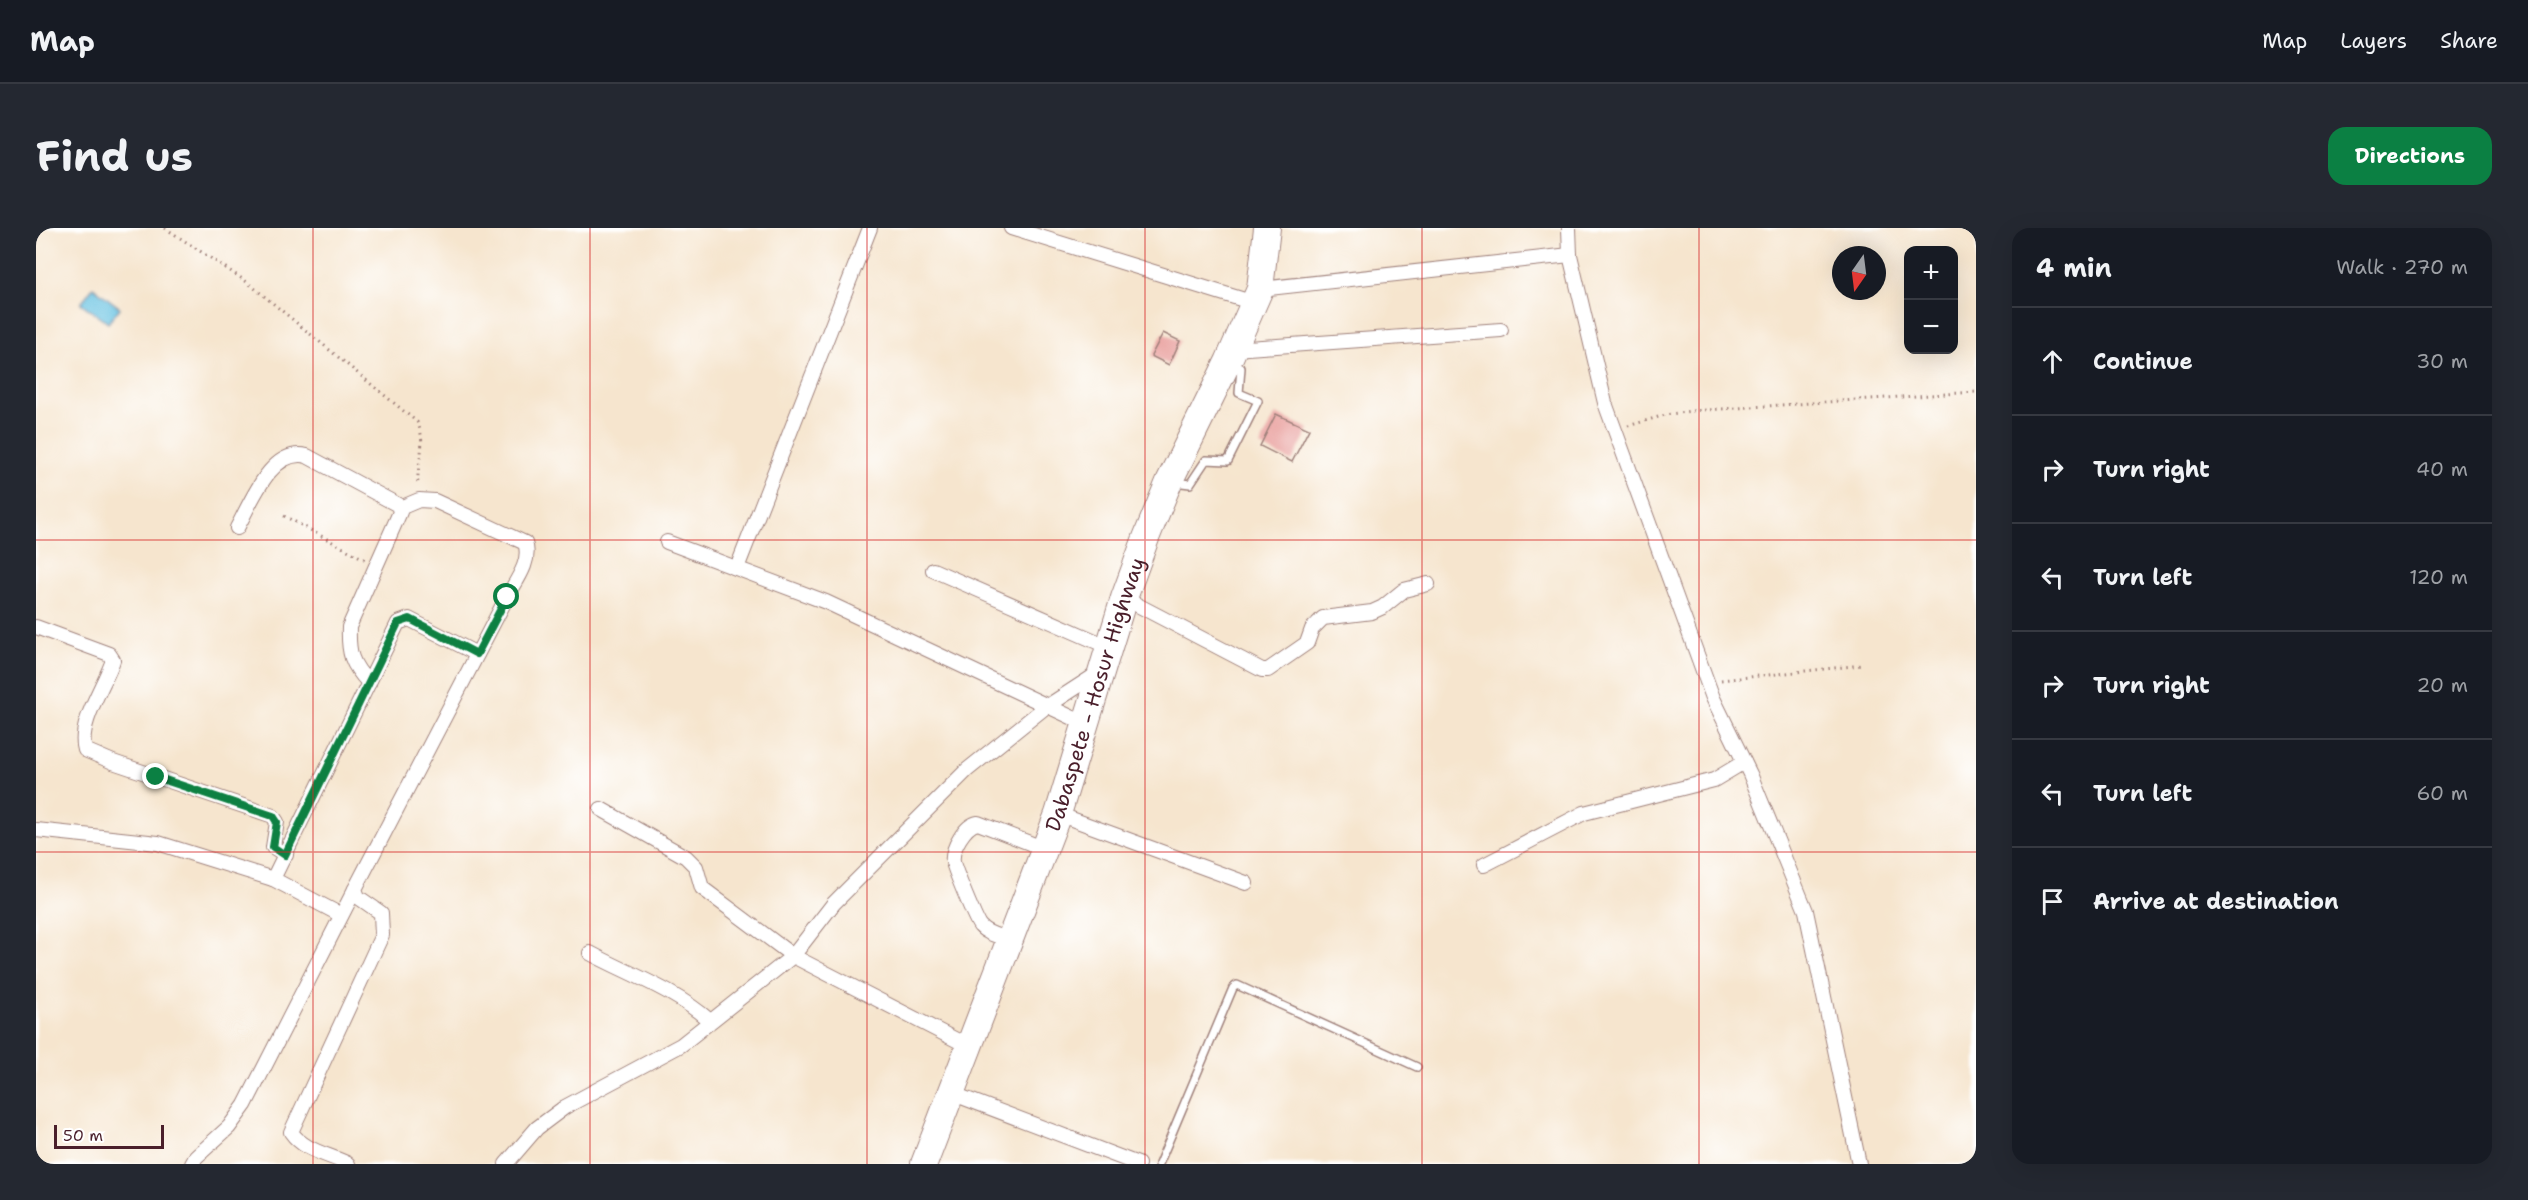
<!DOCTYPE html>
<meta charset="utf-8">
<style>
:root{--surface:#171b24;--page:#242831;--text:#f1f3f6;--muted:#9ea1a6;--line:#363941;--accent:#0b8043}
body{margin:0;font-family:"Shantell Sans",sans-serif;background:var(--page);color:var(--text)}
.controls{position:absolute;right:18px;top:18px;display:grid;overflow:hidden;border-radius:12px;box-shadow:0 6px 24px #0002}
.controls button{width:54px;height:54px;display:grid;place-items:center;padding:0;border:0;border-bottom:2px solid var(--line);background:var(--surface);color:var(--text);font:30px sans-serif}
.compass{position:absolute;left:1796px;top:18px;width:54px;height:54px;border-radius:50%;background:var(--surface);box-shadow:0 6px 24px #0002;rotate:194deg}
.scale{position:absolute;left:18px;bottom:15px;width:110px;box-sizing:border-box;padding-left:6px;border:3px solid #4a1f2b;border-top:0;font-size:16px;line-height:21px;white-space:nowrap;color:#4a1f2b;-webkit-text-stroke:4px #fff;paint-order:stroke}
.stop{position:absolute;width:18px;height:18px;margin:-14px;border:4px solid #0b8043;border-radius:50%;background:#fff}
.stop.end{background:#0b8043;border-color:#fff;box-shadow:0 2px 6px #0008}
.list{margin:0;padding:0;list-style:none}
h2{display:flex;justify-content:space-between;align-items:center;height:78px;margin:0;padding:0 24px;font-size:26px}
h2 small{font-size:20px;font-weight:400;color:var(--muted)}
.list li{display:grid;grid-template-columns:39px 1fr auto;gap:18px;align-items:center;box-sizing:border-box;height:108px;padding:0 24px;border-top:2px solid var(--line)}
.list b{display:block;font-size:22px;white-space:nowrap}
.list em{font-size:20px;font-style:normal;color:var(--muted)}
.icon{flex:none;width:33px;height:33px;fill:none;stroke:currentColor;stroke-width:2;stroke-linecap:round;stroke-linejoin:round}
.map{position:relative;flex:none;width:1940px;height:936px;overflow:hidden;border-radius:18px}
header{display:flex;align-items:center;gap:36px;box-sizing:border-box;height:84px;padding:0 30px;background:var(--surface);border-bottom:2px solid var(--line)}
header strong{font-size:28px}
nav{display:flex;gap:33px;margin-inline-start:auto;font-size:21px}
.intro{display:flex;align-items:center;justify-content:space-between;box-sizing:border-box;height:144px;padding:0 36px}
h1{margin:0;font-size:42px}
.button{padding:15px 27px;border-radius:18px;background:var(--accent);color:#fff;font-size:21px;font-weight:700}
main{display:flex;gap:36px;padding:0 36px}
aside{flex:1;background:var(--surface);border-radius:18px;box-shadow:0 6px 24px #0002}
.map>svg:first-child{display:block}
</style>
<header>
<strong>Map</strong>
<nav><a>Map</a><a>Layers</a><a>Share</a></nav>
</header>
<div class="intro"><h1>Find us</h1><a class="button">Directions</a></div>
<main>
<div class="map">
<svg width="1940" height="936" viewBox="0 0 1940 936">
<rect width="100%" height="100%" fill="#fff"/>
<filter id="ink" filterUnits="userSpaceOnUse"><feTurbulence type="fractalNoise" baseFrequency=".0167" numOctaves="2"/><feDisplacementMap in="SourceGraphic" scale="12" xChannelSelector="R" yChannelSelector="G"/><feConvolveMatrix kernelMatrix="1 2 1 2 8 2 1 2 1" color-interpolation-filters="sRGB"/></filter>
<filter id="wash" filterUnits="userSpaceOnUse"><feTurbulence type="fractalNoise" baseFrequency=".008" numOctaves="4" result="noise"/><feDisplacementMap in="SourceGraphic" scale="24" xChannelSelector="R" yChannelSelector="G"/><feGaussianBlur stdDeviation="1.35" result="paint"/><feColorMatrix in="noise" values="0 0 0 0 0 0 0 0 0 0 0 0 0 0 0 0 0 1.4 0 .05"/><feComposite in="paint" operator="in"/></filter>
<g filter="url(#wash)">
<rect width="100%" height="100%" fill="#f6e5ce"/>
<!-- water -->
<polygon fill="#62c0e0" stroke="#567086" stroke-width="1.5" points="57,59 84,80 72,95 45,75"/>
<g id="blocks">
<!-- building -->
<g fill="#e89c9a">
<polygon points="1127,105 1144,113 1133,137 1115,128"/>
<polygon points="1240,186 1273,201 1256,234 1224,218"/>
</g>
</g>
</g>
<g filter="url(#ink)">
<use href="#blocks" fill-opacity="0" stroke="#a0827c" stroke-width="1.5"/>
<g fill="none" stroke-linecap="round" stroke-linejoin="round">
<defs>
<g id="lane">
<polyline points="1138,254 1154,256 1170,232 1192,233 1222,173 1203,165 1205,140 1197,136"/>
<polyline points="1123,936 1197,760 1201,757 1381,839"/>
</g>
<g id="street">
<polyline points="975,0 1218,75"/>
<polyline points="1533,0 1534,27 1569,175 1677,470 1714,546 1770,683 1823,936"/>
<polyline points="1224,61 1534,27"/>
<polyline points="1198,121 1465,102"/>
<path d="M201 300C215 275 235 219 271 228L362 277 364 284 313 399C312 425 315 436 333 455"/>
<polyline points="631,314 790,374 1050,496"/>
<polyline points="701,340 834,0"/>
<polyline points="897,342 1075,420"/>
<polyline points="1088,370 1226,442 1232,442 1271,415 1276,401 1287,390 1336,384 1347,379 1368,362 1392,356"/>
<path d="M0 399 73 426 77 432C69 457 41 496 49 522L77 534 237 588 241 594 237 619 250 627"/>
<polyline points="565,581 650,629 660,639 666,660 757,728 932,818"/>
<polyline points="1022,586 1210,655"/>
<polyline points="0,602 122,615 237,651"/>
<polyline points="1448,637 1548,585 1678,552 1708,534"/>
<polyline points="305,687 237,651 362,395 373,391 441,426"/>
<path d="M973 712C963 708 951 706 944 698 940 694 918 640 917 634 915 621 929 597 942 595L1009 621"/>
<path d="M554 725C595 747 639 762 674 793"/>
<polyline points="915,865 1102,936"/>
<polyline points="156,936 160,929 193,899 209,877 319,661"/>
<path d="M312 936C292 926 268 923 255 904L346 707 345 685 322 669 319 661 471 369C480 353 496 333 489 315L399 273 383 272 364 280"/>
<polyline points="470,936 501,900 529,879 645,817 757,728 798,675 931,542 1007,481 1064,444"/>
</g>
<g id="highway">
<path id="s1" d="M888 936 1022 586 1088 370 1110 310 1133 254 1192 134 1224 61 1231 0"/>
</g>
</defs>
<!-- lane casing -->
<use href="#lane" stroke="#a0827c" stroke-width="10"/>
<!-- street casing -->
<use href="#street" stroke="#a0827c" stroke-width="16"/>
<!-- highway casing -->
<use href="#highway" stroke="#a0827c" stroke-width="28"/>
<!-- path -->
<g stroke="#a0827c" stroke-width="3" stroke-dasharray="1.5 4.5" stroke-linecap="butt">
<path d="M129 0 211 54 381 194C392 216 380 235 382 258"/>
<polyline points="1592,198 1629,187 1655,183 1940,164"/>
<polyline points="248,288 330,332"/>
<polyline points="1685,452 1826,437"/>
</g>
<!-- lane -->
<use href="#lane" stroke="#fff" stroke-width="7"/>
<!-- street -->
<use href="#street" stroke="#fff" stroke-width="14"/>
<!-- highway -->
<use href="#highway" stroke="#fff" stroke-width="26"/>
</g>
</g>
<g fill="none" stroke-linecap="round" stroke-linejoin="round" filter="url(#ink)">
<!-- route -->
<polyline stroke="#0b8043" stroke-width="8" points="120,549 237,588 241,594 237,619 249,627 362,395 374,391 441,426 471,369"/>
</g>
<!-- grid -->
<path fill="none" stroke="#d62828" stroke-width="1.5" stroke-opacity="0.55" d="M277 0V936M554 0V936M831 0V936M1109 0V936M1386 0V936M1663 0V936M0 312H1940M0 624H1940"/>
<g text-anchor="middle" stroke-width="4.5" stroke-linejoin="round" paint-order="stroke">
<!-- street labels -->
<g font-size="21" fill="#4a1f2b" stroke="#fff">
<text dy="7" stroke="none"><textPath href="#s1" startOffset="500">Dabaspete - Hosur Highway</textPath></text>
</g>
</g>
</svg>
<div class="controls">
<button>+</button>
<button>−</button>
</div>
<svg class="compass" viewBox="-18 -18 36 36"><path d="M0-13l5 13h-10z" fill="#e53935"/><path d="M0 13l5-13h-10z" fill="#9ea1a6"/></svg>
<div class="scale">50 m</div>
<div class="stop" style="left:471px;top:369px"></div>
<div class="stop end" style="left:120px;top:549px"></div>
</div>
<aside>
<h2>4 min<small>Walk · 270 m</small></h2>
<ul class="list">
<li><svg class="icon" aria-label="ahead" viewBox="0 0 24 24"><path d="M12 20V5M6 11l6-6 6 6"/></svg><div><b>Continue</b></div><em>30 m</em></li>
<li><svg class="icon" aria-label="right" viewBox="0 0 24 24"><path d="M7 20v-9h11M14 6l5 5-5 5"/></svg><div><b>Turn right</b></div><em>40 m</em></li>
<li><svg class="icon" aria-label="left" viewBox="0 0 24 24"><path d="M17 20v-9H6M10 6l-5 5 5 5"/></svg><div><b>Turn left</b></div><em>120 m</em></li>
<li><svg class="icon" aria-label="right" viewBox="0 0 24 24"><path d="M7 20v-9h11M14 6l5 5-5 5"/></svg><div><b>Turn right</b></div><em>20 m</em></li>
<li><svg class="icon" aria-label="left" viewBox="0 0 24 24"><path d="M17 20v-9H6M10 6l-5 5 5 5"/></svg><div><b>Turn left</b></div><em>60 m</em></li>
<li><svg class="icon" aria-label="arrive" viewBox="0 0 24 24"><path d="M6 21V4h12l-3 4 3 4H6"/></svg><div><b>Arrive at destination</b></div></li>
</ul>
</aside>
</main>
